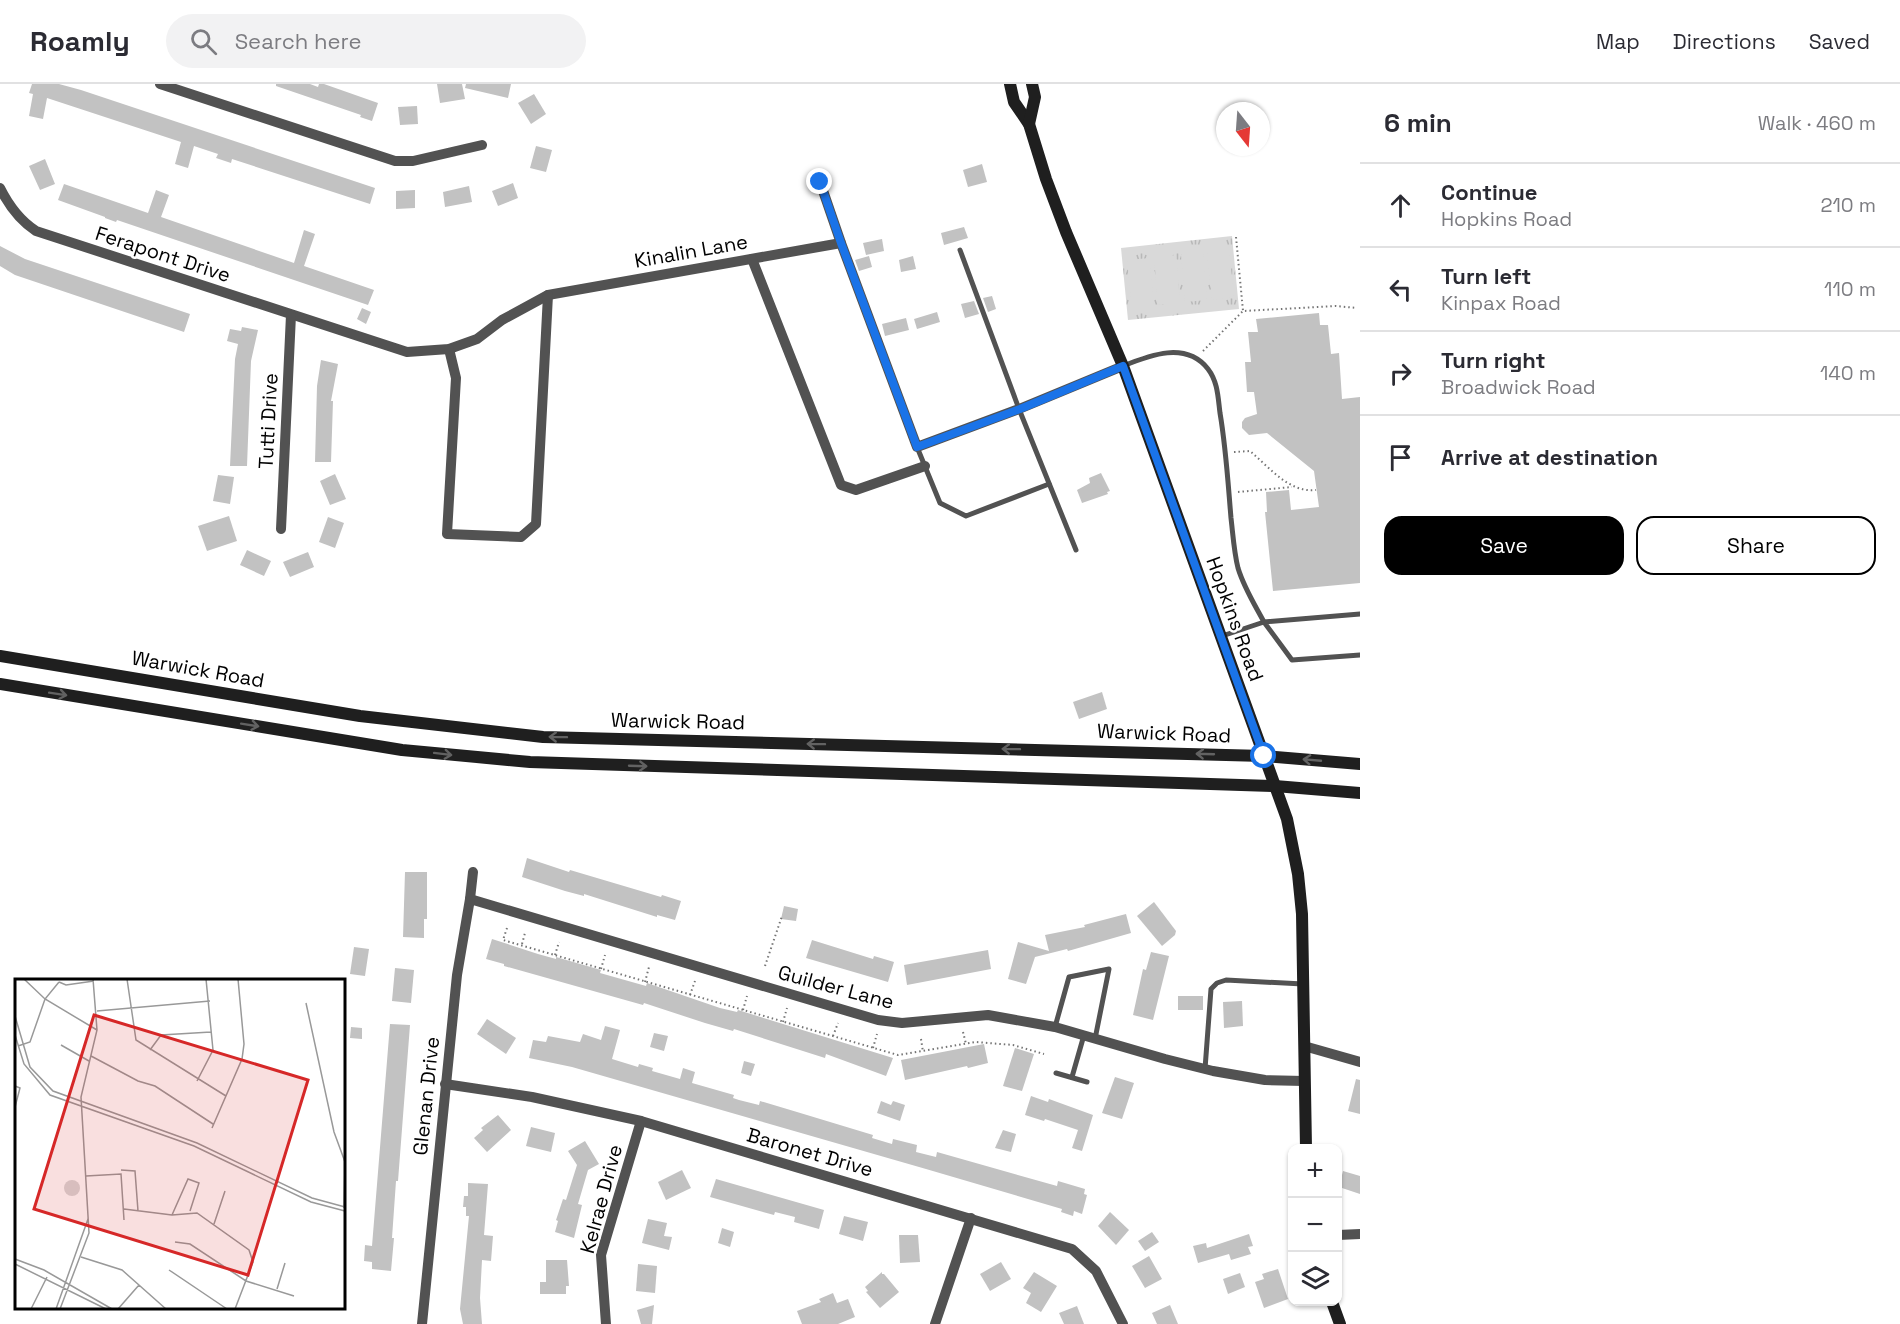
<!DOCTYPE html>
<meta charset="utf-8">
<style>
:root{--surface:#fff;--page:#f2f2f3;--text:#2b2b33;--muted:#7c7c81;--line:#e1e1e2;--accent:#000}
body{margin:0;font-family:"Space Grotesk",sans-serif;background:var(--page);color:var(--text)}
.controls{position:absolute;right:18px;bottom:18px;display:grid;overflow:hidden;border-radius:12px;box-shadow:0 2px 4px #0004}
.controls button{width:54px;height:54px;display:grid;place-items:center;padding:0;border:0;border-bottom:2px solid var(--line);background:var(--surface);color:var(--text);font:30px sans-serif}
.compass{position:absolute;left:1216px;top:18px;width:54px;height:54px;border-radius:50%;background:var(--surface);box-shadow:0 2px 4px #0004;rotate:163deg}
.stop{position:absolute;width:18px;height:18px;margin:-14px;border:4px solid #1a73e8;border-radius:50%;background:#fff}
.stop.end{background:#1a73e8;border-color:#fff;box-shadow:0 2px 6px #0008}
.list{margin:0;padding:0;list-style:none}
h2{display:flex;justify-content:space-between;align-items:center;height:78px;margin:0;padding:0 24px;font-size:26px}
h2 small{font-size:20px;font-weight:400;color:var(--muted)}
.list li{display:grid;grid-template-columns:39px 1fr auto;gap:18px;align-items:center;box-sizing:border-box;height:84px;padding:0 24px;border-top:2px solid var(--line)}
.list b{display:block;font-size:22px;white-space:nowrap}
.list p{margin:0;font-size:20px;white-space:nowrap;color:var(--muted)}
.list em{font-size:20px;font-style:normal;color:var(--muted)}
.actions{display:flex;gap:12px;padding:18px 24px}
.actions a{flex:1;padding:14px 0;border:2px solid var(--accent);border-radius:18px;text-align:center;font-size:21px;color:var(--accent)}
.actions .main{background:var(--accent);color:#fff}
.icon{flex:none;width:33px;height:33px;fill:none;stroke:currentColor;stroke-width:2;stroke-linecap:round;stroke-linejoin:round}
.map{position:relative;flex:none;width:1360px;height:1240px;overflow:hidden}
header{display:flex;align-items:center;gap:36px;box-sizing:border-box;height:84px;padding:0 30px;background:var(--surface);border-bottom:2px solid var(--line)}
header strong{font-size:28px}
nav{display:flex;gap:33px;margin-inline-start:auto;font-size:21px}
.search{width:420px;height:54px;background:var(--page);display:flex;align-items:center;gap:15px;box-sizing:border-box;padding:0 21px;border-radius:33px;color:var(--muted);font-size:22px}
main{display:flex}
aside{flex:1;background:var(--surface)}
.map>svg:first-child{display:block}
</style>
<header>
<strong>Roamly</strong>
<div class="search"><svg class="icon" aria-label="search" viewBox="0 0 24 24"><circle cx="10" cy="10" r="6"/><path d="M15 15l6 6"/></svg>Search here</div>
<nav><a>Map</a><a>Directions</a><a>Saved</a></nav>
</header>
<main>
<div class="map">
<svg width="1360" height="1240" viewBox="0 0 1360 1240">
<defs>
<pattern id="park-tufts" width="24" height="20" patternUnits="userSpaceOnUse" patternTransform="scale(1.5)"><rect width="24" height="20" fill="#d9d9d9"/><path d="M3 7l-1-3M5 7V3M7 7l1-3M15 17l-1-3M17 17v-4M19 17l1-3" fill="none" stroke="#b8b8b8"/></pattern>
</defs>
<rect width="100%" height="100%" fill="#fff"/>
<!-- park -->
<polygon fill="url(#park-tufts)" points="1232,152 1239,225 1128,236 1121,164"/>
<!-- pitch -->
<g fill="#d9d9d9">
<polygon points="1229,166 1234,213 1212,216 1207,168"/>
<polygon points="1203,169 1207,216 1185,218 1181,171"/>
<polygon points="1176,171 1180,219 1158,221 1154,173"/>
<polygon points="1149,174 1154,221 1132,223 1127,176"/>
</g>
<!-- building -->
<g fill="#c2c2c2">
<polygon points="32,0 59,0 81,6 375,104 370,120 232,75 231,79 216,74 218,70 194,62 188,84 175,80 181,58 47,14 43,35 29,32 33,10 29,9"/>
<polygon points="276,0 310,0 318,3 319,0 324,0 378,19 372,37 360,33 361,31 276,2"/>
<polygon points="437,0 462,0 465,15 440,19"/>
<polygon points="466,0 511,0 508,14 465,4"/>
<polygon points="534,10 546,30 531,40 518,19"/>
<polygon points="417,22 418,40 400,41 398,23"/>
<polygon points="536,62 552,66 546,88 530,84"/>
<polygon points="45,75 55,100 40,106 29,82"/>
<polygon points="982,80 987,98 968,103 963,86"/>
<polygon points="513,99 518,114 498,122 492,107"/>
<polygon points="64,100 148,129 156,106 169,111 161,133 294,179 304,146 315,150 304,182 374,206 368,221 117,136 116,138 105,134 105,133 58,116"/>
<polygon points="469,102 472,118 445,123 443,108"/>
<polygon points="415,106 415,124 396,125 396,107"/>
<polygon points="964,143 968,154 944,161 941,149"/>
<polygon points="882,155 884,167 866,171 863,159"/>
<polygon points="0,162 25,175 190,230 184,248 15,191 0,182"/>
<polygon points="869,172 872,183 859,187 855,176"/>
<polygon points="913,172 916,185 901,188 899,176"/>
<polygon points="992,212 996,225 988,228 983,214"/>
<polygon points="974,217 979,230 965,234 961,220"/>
<polygon points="362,224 371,228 366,240 357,235"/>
<polygon points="937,228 940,238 917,245 914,235"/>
<polygon points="1319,229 1320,241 1328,241 1331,270 1339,269 1342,315 1360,313 1360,499 1273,507 1265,428 1267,428 1266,408 1289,406 1291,426 1319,423 1314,387 1267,349 1249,351 1242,344 1242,338 1245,334 1257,330 1254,308 1247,308 1245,278 1251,278 1248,248 1258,248 1256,235"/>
<polygon points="906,234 909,246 885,252 882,240"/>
<polygon points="242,243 258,246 251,277 247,382 230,382 235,275 238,260 227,257 230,245 241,247"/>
<polygon points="321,276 338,280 331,317 333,317 331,378 315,378 317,302"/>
<polygon points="1101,389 1110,407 1107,408 1108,410 1082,419 1077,406 1090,399 1089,394"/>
<polygon points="335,390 346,415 330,421 320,397"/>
<polygon points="218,391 234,393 230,420 213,417"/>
<polygon points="229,432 237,457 207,467 198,442"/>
<polygon points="328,433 344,439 335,464 319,458"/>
<polygon points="247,466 271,477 264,492 240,481"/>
<polygon points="308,468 314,483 290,493 283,478"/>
<polygon points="1102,608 1107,625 1079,635 1073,618"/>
<polygon points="527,774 569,788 570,786 661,813 662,811 681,817 675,836 657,831 657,833 584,810 584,812 565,807 522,793"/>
<polygon points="405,788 427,788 427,835 424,835 424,854 403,853"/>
<polygon points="1154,818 1176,847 1175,851 1162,862 1137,832"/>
<polygon points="784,822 798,825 796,837 781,835"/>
<polygon points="1126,830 1131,849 1068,867 1067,865 1035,873 1026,900 1008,895 1018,858 1049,867 1045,851 1085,843 1084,841"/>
<polygon points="492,855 538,870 556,875 556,873 601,886 600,889 646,902 647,899 720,924 737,928 738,926 893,974 886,992 826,970 825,974 734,945 733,947 705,939 644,919 643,921 504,882 504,880 486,875"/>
<polygon points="812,856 873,875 874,872 894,878 888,898 806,874"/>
<polygon points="354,863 369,865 365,892 350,890"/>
<polygon points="988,866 991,885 907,901 904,881"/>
<polygon points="1151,868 1169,872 1153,936 1133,931 1143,885 1146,886"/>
<polygon points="395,884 414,886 411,919 392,917"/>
<rect x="1178" y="912" width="25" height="14"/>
<polygon points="1242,917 1243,942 1224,944 1223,918"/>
<polygon points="487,935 516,954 506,970 477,950"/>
<polygon points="390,940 410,941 398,1097 396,1097 392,1154 394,1154 391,1187 372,1185 372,1178 364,1177 365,1161 372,1162"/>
<polygon points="605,942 620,946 612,975 638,983 639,980 653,984 652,987 680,995 683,984 695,988 692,999 734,1011 733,1014 739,1016 759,1021 760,1017 797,1028 873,1051 872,1054 892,1060 893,1055 917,1061 916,1068 936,1073 937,1068 1057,1102 1058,1097 1085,1105 1084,1110 1087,1111 1082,1130 1074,1127 1073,1132 1061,1128 1062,1125 926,1085 572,983 529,974 533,956 546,958 548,952 580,958 583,950 601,956"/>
<polygon points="351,943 362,944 362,955 350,954"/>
<polygon points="654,949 668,952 664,967 650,963"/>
<polygon points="984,960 988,979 968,984 967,982 905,996 901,976"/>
<polygon points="1015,964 1034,970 1022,1007 1003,1002"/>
<polygon points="744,977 755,980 751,992 741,989"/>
<polygon points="1115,993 1134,999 1122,1035 1102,1029"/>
<polygon points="1356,995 1360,996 1360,1030 1348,1027"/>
<polygon points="1031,1012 1048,1018 1049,1015 1093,1031 1082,1067 1072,1064 1078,1046 1045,1035 1044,1037 1025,1031"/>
<polygon points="881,1017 891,1021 893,1017 905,1021 900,1037 877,1029"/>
<polygon points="498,1031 511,1046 487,1068 474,1054 483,1046 481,1044"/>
<polygon points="531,1043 555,1049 551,1068 526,1062"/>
<polygon points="1003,1046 1016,1050 1011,1068 995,1064"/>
<polygon points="585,1057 599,1080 588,1086 578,1120 582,1121 574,1154 555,1148 558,1137 556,1136 563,1115 566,1116 577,1081 568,1067"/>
<polygon points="682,1086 691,1104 666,1116 658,1098"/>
<polygon points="1343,1087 1360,1092 1360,1110 1339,1103"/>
<polygon points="716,1095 824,1126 819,1145 794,1138 795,1133 775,1128 774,1131 710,1113"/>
<polygon points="468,1099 488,1100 484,1151 493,1152 491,1177 482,1176 480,1214 482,1240 463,1240 460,1225 469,1132 466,1132 466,1123 463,1123 464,1112 468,1112"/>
<polygon points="1110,1128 1129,1146 1116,1161 1098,1142"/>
<polygon points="844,1132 868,1138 863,1157 839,1150"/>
<polygon points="648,1135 667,1139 664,1152 672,1153 669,1166 642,1159"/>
<polygon points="722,1144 734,1148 730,1163 718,1159"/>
<polygon points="1152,1148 1159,1158 1145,1167 1138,1157"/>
<polygon points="1249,1150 1253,1162 1248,1163 1251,1170 1231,1176 1229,1170 1198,1179 1193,1162 1206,1159 1207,1164"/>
<polygon points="899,1151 918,1151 920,1178 900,1179"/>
<polygon points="1149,1172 1162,1195 1145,1204 1132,1182"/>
<polygon points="546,1176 567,1176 569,1202 566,1202 566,1210 540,1210 540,1198 546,1198"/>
<polygon points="1001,1178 1011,1195 990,1207 980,1190"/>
<polygon points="638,1180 657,1182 655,1209 636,1207"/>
<polygon points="1278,1185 1288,1215 1264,1224 1255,1198 1264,1195 1262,1190"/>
<polygon points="882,1188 882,1190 884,1190 899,1208 880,1224 866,1208 868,1207 865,1203"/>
<polygon points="1034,1188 1057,1202 1041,1228 1026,1219 1031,1209 1023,1204"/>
<polygon points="1240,1189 1245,1203 1228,1210 1223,1195"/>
<polygon points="833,1209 837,1219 848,1215 855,1233 838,1240 802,1240 797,1227 821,1218 819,1215"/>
<polygon points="654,1221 652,1240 641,1240 637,1226"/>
<polygon points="1170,1221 1178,1240 1157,1240 1152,1229"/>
<polygon points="1077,1222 1084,1240 1064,1240 1059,1229"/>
</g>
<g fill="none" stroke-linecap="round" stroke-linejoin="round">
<!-- path -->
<g stroke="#747474" stroke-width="2" stroke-dasharray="1.5 3" stroke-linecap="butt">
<polyline points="1236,153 1243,227"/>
<polyline points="1203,267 1243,227 1336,222 1357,224"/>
<path d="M1234 368 1250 367C1270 384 1289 409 1316 406"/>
<polyline points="1238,408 1292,403"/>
<polyline points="507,844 503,856 898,971 976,958 1013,961 1044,970"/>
<polyline points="522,860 525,849"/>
<polyline points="555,871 559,858"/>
<polyline points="765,882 782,832"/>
<polyline points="601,885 605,871"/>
<polyline points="645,898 649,883"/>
<polyline points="690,911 695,897"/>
<polyline points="743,926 747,912"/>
<polyline points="783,938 787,924"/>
<polyline points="963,948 966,960"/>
<polyline points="833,952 838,939"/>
<polyline points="921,955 923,968"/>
<polyline points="873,964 877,950"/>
</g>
<!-- lane -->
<g stroke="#525252" stroke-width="5">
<polyline points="960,166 1019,325 1076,466"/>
<path d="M1123 282C1150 271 1186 257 1208 285 1218 298 1218 314 1220 329 1226 364 1228 399 1231 434 1233 451 1234 468 1238 484 1244 504 1255 521 1264 538L1222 552"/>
<polyline points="917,363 940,419 966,432 1049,400"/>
<polyline points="1360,530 1264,538 1292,576 1360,571"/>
<polyline points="1055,943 1069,893 1109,885 1095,955"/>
<polyline points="1205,985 1211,905 1217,899 1226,896 1303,900"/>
<polyline points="1056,989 1087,998"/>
<polyline points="1072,993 1084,951"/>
</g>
<!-- street -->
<g stroke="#525252" stroke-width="10">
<polyline points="160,0 395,77 413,77 482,61"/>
<polyline points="820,98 841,159 917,363 1019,325 1123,282"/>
<path d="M0 104C9 122 19 136 36 147L407 268 449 265 477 255 502 236 548 211 841 159"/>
<polyline points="752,175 841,401 856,406 925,382"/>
<polyline points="449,265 456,294 447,450 521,453 536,440 548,211"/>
<polyline points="281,445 291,231"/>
<polyline points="470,815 878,936 902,939 988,931 1055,943 1165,975 1213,987 1265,996 1304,997"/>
<polyline points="1304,962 1360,978"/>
<polyline points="445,1000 532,1013 641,1037 1072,1165 1096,1187 1123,1240"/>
<polyline points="1338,1151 1360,1150"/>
<polyline points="422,1240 457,891 470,815 473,788"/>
<polyline points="606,1240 601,1171 641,1037"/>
<polyline points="935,1240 971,1134"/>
</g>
<!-- secondary -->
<g stroke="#1f1f1f" stroke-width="12">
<polyline points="1010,0 1014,18 1029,40 1046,95 1066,148 1123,282 1287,735 1298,790 1302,830 1306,1064"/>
<polyline points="1029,40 1035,13 1032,0"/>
<polyline points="0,572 360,632 543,653 1264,672 1360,680"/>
<polyline points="0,600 402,666 530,678 1275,702 1360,709"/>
<polyline points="1332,1218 1340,1240"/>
</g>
</g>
<!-- one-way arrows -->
<defs><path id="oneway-shaft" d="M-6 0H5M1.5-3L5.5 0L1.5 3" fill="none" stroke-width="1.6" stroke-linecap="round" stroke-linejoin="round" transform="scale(1.5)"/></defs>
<g stroke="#626262">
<use href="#oneway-shaft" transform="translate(58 610) rotate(9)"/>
<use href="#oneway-shaft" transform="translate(250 641) rotate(9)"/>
<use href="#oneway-shaft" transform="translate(558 653) rotate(-179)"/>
<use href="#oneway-shaft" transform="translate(816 660) rotate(-179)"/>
<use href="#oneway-shaft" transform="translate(1011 665) rotate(-179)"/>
<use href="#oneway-shaft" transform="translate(443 670) rotate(7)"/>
<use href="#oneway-shaft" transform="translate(1205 670) rotate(-178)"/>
<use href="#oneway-shaft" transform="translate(1312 676) rotate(-175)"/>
<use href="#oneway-shaft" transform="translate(638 682) rotate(2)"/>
</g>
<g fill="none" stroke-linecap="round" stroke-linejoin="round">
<!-- route -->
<polyline stroke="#1a73e8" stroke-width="8" points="820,98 841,159 917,363 1020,325 1123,282 1264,672"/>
</g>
<g text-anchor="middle" stroke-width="5" stroke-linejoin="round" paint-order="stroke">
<!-- street labels -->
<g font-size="20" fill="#000" stroke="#fff">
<text transform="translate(691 167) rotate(-10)" y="7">Kinalin Lane</text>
<text transform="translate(163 170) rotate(18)" y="7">Ferapont Drive</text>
<text transform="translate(268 337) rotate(-87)" y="7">Tutti Drive</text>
<text transform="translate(1235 535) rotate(70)" y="7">Hopkins Road</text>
<text transform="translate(198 585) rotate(10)" y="7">Warwick Road</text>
<text transform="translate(678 637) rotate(1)" y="7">Warwick Road</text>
<text transform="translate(1164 649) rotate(2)" y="7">Warwick Road</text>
<text transform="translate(836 903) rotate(15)" y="7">Guilder Lane</text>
<text transform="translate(426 1012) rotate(-84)" y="7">Glenan Drive</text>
<text transform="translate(810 1068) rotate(16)" y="7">Baronet Drive</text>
<text transform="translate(601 1115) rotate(-75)" y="7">Kelrae Drive</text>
</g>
</g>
<!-- overview -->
<g transform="translate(15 895)">
<rect width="330" height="330" fill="#fff"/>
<path d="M49 209a8 8 0 1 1 16 0a8 8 0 1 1-16 0Z" fill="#d9d9d9"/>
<path fill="none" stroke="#999" stroke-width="1.5" d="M9 0 30 20 82 51M112 0 121 61 211 117M44 3 51 6 79 2M291 24 319 153 330 183M82 32 195 22M0 37 15 88 38 112 182 164 297 219 330 228M0 56 9 85 35 116 179 167 296 223 330 232M46 66 74 82M3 67 15 63 30 20 44 3M135 71 146 56 196 53M76 77 123 102 140 107 198 145M182 102 198 71 191 0M0 107 5 109 0 128M197 149 227 80 229 65 223 0M106 191 120 192 123 232M71 197 106 195 109 241M329 229 330 185M109 230 157 236 182 234 234 271 238 283 220 330M157 236 173 200 184 204 175 232M199 245 210 212M160 263 175 265 231 302 279 317M66 278 107 291 151 330M0 280 29 291 97 330M0 285 91 330M154 291 212 330M262 310 270 284M16 330 32 298M41 330 73 240M45 330 74 254 66 118 82 51 78 0M103 330 124 306"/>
<path fill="#d62828" fill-opacity="0.15" stroke="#d62828" stroke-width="3" d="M79 36 293 101 233 296 19 230Z"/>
<rect width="330" height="330" fill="none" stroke="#000" stroke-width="3"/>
</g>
</svg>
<div class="controls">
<button>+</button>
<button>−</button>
<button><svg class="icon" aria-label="layers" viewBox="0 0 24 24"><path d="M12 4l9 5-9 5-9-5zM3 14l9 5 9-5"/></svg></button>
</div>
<svg class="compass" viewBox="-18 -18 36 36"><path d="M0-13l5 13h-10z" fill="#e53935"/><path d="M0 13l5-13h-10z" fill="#7c7c81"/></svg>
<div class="stop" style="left:1264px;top:672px"></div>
<div class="stop end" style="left:820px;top:98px"></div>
</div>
<aside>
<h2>6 min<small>Walk · 460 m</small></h2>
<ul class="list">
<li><svg class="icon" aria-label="ahead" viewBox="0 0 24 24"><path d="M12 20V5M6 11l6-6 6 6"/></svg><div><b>Continue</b><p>Hopkins Road</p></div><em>210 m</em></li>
<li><svg class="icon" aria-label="left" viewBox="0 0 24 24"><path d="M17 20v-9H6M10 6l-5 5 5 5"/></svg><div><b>Turn left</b><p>Kinpax Road</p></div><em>110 m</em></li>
<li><svg class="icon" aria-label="right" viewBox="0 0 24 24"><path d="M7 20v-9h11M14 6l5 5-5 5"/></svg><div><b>Turn right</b><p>Broadwick Road</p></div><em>140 m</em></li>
<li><svg class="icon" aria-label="arrive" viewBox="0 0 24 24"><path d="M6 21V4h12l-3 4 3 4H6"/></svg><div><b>Arrive at destination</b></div></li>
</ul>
<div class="actions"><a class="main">Save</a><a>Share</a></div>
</aside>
</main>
